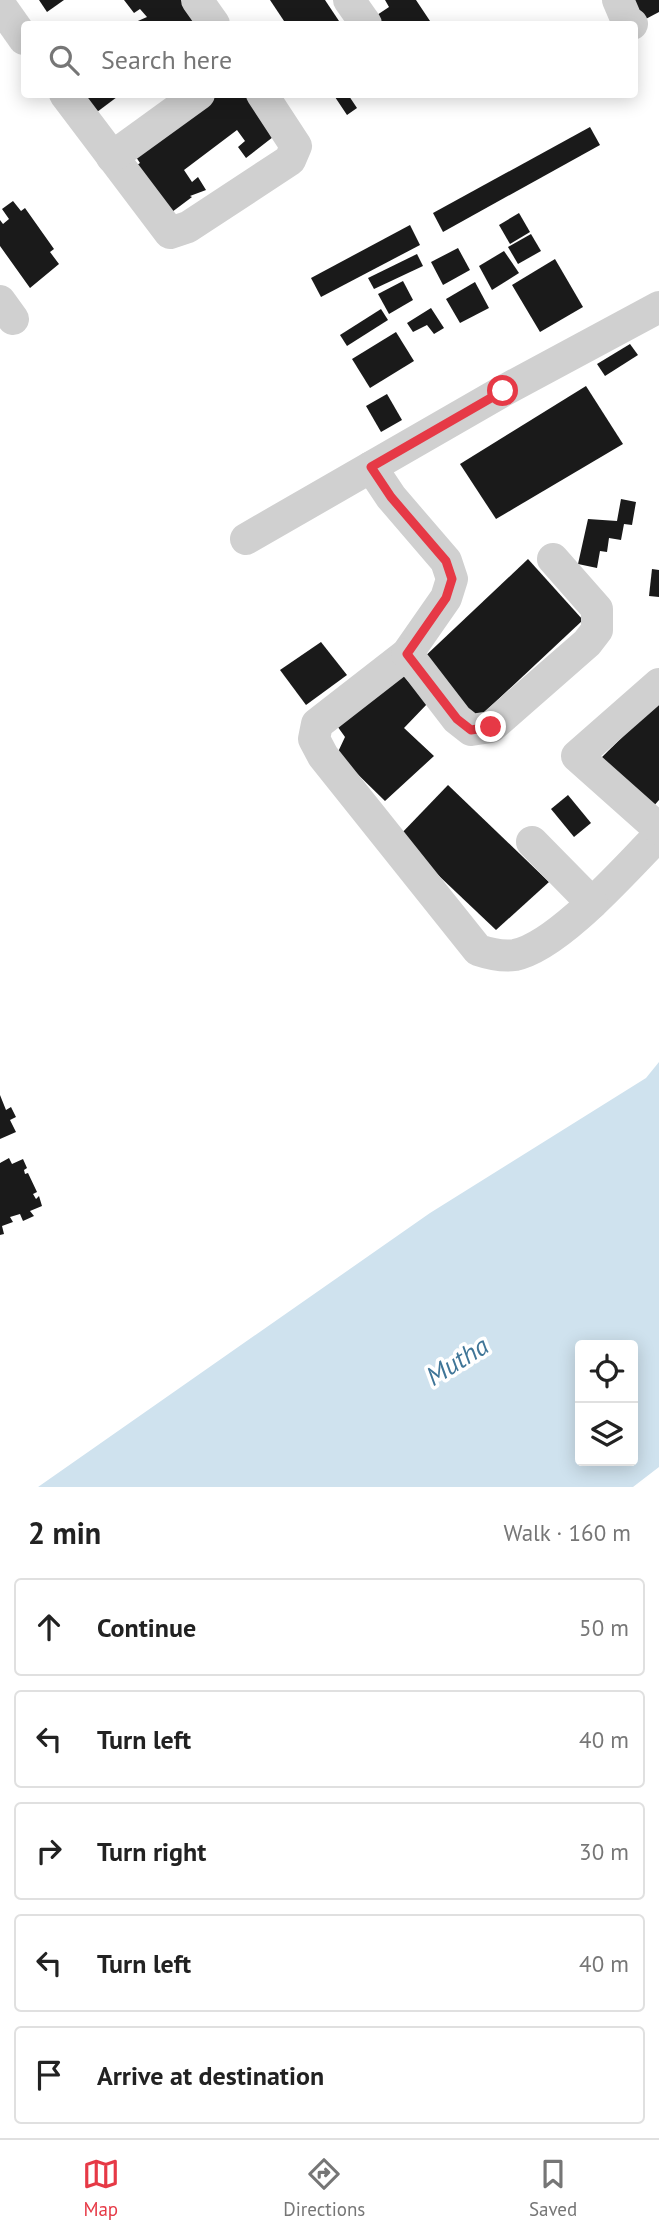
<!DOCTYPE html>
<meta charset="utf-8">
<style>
:root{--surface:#fff;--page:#f6f6f6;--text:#222;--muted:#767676;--line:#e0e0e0;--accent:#e63946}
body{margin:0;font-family:"PT Sans",sans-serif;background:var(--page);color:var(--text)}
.controls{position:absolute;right:21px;bottom:21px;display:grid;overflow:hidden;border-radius:7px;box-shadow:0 4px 18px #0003}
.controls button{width:63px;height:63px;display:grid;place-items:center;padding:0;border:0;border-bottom:2px solid var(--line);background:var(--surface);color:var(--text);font:35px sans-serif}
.stop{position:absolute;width:21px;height:21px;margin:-16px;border:5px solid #e63946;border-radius:50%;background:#fff}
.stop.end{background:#e63946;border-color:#fff;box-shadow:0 2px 7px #0008}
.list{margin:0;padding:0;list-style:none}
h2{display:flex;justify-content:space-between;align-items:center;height:91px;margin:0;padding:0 28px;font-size:30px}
h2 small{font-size:23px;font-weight:400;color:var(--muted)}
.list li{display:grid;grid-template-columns:46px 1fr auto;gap:21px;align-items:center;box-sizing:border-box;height:98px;margin:0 14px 14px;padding:0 14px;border:2px solid var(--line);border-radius:7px}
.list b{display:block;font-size:26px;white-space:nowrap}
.list em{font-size:23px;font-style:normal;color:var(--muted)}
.icon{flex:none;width:38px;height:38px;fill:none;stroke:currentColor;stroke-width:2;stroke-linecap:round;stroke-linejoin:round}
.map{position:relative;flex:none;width:659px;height:1487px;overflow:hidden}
.search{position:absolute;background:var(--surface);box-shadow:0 4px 18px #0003;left:21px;right:21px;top:21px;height:77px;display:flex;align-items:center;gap:18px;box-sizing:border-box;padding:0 24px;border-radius:7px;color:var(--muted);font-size:26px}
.sheet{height:651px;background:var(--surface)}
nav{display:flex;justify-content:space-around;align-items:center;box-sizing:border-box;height:98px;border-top:2px solid var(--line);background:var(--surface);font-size:19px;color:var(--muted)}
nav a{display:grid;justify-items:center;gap:4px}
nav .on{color:var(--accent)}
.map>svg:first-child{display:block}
</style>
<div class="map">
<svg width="659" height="1487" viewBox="0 0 659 1487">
<rect width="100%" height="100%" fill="#fff"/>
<!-- water -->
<path fill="#cfe2ee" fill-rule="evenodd" d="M659 1062V1467L633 1487H38L430 1213 646 1078ZM580 1345H633V1461H580Z"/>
<!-- building -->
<g fill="#1a1a1a">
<polygon points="39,0 64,0 47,12"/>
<polygon points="124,0 186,0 205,24 131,24 147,17 140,9 134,13"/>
<polygon points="270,0 325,0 341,24 286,24"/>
<polygon points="385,0 416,0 432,24 378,24 374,17 389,7"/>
<polygon points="631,0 659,0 659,12 642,21"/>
<polygon points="83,94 121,94 97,112"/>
<polygon points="209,94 257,94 282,130 246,158 238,147 245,141 237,130 184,170 192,182 198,177 206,190 190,196 192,197 172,212 134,167 140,163 132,151"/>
<polygon points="333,94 352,94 349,96 357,108 347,115"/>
<polygon points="590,127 600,145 443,232 433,213"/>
<polygon points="13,201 21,211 25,208 54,249 50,252 59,264 30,288 0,246 0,220 3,224 9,219 2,209"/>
<polygon points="519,213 530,232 510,244 499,225"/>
<polygon points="410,225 420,245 321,297 311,278"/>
<polygon points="531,234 541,251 518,264 508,247"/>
<polygon points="458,248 470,270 443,285 431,262"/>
<polygon points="504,251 519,273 492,290 479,266"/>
<polygon points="417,254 423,266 374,289 368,278"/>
<polygon points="555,259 583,307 540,332 512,285"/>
<polygon points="403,281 413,300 389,314 378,294"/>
<polygon points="475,282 489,308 460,323 446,299"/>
<polygon points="431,308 444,328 434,334 427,325 413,332 407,323"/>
<polygon points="381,309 388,320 347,346 340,335"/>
<polygon points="396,332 414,361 370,388 352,359"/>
<polygon points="630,344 638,355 605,376 597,364"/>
<polygon points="586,386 623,444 496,519 460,464"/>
<polygon points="387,394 402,420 381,432 366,406"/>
<polygon points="621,499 636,502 632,525 624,524 621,540 609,538 607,552 600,551 597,568 578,564 588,519 617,521"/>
<polygon points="528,559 583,620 474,722 420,661"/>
<polygon points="652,569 659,570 659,597 649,596"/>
<polygon points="321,642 347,675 306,705 280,670"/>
<polygon points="398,670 428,703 404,728 434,756 385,801 337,754 345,737 335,723"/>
<polygon points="659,701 659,800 652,808 599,760"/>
<polygon points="448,785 549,882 496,930 398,837"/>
<polygon points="568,795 591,823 574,837 551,809"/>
<polygon points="0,1095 6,1110 11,1107 16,1117 10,1120 16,1132 0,1139"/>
<polygon points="9,1158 12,1164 23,1159 27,1168 24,1170 25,1174 28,1173 37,1192 33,1194 36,1199 39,1196 42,1206 30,1211 34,1216 23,1221 20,1214 10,1217 13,1222 2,1226 4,1234 0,1235 0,1163"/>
</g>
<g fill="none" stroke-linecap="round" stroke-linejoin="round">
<!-- minor -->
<g stroke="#d0d0d0" stroke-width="32">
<polyline points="197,0 214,24"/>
<polyline points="349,0 366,24"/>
<polyline points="618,0 627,21 632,24"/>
<polyline points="0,5 24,39"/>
<polyline points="65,94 170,233 188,227 290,160 296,146 262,94"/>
<polyline points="112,157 199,94"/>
<polyline points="0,301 13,319"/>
<path d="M371 467 391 497 446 561 452 579 446 598 407 654 317 724 314 739 323 756 478 950C490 954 502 957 515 955 559 946 627 867 659 835"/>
<polyline points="246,539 503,391 659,307"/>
<polyline points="407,654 457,719 471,730 491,727 587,643 597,630 597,609 553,559"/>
<polyline points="659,684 577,756 659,829"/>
<polyline points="532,842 592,903"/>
</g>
</g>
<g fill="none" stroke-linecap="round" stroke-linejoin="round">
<!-- route -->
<polyline stroke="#e63946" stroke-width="9" points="491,727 471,730 457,719 407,654 446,598 452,579 446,561 391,497 371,467 503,391"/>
</g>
<g text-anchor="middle" stroke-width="7" stroke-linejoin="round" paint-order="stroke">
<!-- water labels -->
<g font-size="26" font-style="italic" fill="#3f7597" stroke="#fff">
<text transform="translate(457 1361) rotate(-32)" y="9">Mutha</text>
</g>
</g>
</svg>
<div class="controls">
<button><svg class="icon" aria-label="locate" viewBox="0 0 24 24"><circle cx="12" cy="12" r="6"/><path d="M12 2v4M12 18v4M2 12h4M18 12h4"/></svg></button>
<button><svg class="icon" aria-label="layers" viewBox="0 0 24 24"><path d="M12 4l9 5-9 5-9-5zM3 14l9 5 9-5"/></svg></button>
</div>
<div class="stop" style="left:503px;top:391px"></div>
<div class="stop end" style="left:491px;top:727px"></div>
<div class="search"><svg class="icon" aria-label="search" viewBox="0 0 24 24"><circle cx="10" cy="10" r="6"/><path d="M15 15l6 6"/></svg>Search here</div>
</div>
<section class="sheet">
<h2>2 min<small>Walk · 160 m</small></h2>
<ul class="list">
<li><svg class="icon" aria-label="ahead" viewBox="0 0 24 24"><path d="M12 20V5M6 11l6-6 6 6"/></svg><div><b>Continue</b></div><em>50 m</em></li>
<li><svg class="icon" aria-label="left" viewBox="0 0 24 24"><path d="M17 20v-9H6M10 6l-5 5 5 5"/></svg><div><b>Turn left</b></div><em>40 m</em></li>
<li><svg class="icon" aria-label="right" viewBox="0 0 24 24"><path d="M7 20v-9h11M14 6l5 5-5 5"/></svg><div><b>Turn right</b></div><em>30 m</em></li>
<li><svg class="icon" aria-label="left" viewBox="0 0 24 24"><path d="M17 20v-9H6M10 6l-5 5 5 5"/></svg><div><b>Turn left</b></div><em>40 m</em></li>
<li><svg class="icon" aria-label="arrive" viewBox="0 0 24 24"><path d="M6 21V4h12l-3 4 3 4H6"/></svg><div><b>Arrive at destination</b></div></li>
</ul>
</section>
<nav>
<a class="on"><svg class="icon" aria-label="map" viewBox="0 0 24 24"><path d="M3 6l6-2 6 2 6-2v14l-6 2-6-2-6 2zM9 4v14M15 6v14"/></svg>Map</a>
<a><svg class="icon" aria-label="directions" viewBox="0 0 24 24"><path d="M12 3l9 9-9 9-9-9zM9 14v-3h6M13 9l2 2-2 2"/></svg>Directions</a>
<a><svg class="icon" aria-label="saved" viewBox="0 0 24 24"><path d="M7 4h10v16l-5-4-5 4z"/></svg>Saved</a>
</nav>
